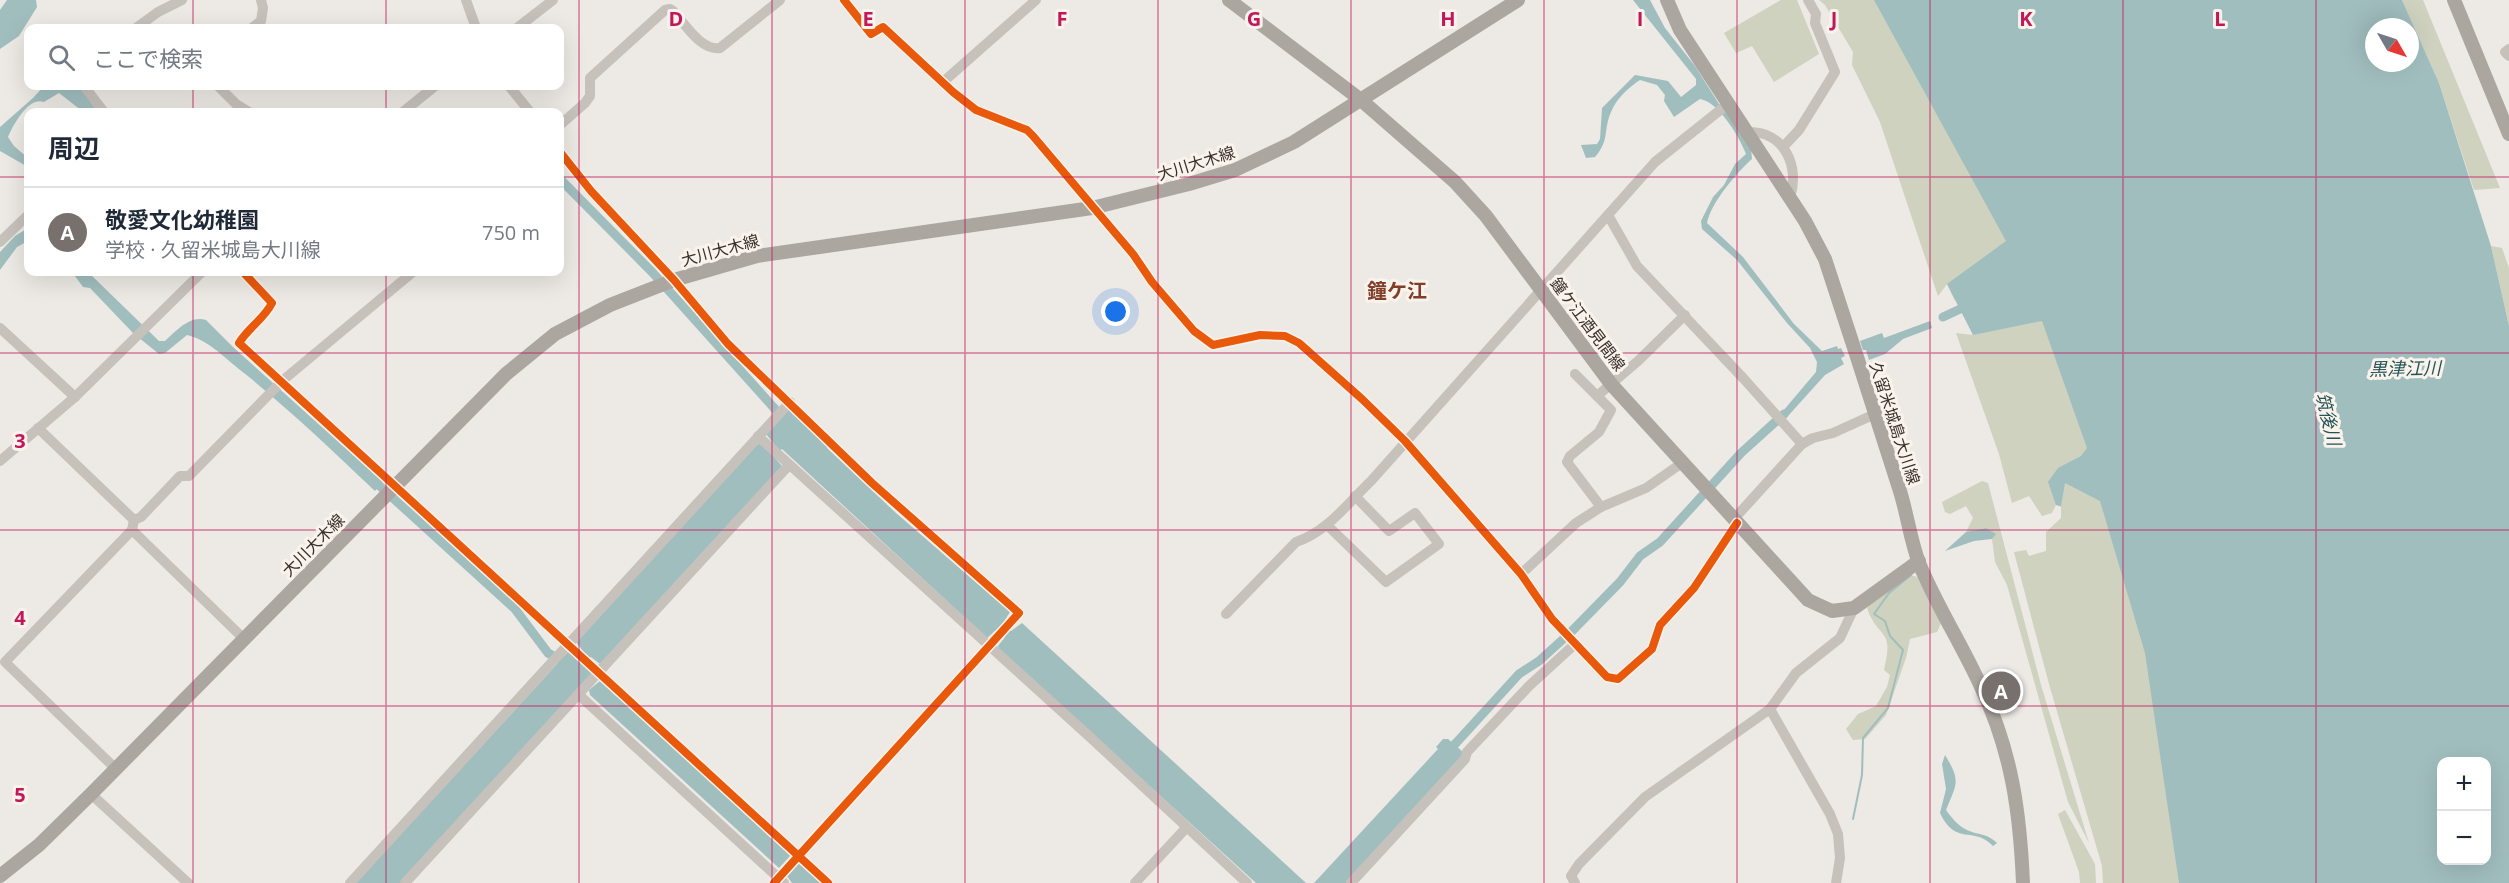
<!DOCTYPE html>
<html lang="ja">
<meta charset="utf-8">
<style>
:root{--surface:#fff;--page:#f6f6f7;--text:#1f2937;--muted:#747a83;--line:#e0e1e3;--accent:#77706c}
body{margin:0;font-family:"Open Sans","Noto Sans JP",sans-serif;background:var(--page);color:var(--text)}
.controls{position:absolute;right:18px;bottom:18px;display:grid;overflow:hidden;border-radius:12px;box-shadow:0 6px 24px #0002}
.controls button{width:54px;height:54px;display:grid;place-items:center;padding:0;border:0;border-bottom:2px solid var(--line);background:var(--surface);color:var(--text);font:30px sans-serif}
.compass{position:absolute;left:2365px;top:18px;width:54px;height:54px;border-radius:50%;background:var(--surface);box-shadow:0 6px 24px #0002;rotate:129deg}
.you{position:absolute;left:1116px;top:312px;width:21px;height:21px;margin:-15px;border:4px solid #fff;border-radius:50%;background:#1a73e8;box-shadow:0 0 0 9px #1a73e833}
.badge{display:grid;place-items:center;width:39px;height:39px;border-radius:50%;background:var(--accent);color:#fff;font-size:20px;font-weight:700}
.pin{position:absolute;translate:-50% -50%;border:3px solid #fff;box-shadow:0 2px 6px #0006}
.list{margin:0;padding:0;list-style:none}
h2{display:flex;justify-content:space-between;align-items:center;height:78px;margin:0;padding:0 24px;font-size:26px}
h2 small{font-size:20px;font-weight:400;color:var(--muted)}
.list li{display:grid;grid-template-columns:39px 1fr auto;gap:18px;align-items:center;box-sizing:border-box;height:90px;padding:0 24px;border-top:2px solid var(--line)}
.list b{display:block;font-size:22px;white-space:nowrap}
.list p{margin:0;font-size:20px;white-space:nowrap;color:var(--muted)}
.list em{font-size:20px;font-style:normal;color:var(--muted)}
.icon{flex:none;width:33px;height:33px;fill:none;stroke:currentColor;stroke-width:2;stroke-linecap:round;stroke-linejoin:round}
.map{position:relative;flex:none;width:2509px;height:883px;overflow:hidden}
.search{position:absolute;background:var(--surface);box-shadow:0 6px 24px #0002;left:24px;top:24px;width:540px;height:66px;display:flex;align-items:center;gap:15px;box-sizing:border-box;padding:0 21px;border-radius:12px;color:var(--muted);font-size:22px}
.panel{position:absolute;background:var(--surface);box-shadow:0 6px 24px #0002;left:24px;top:108px;width:540px;height:168px;border-radius:12px}
.map>svg:first-child{display:block}
</style>
<div class="map">
<svg width="2509" height="883" viewBox="0 0 2509 883">
<rect width="100%" height="100%" fill="#ede9e4"/>
<!-- green -->
<g fill="#ced2bf">
<polygon points="1781,0 1797,0 1819,54 1774,82 1752,46 1736,53 1724,33"/>
<polygon points="1819,0 1925,0 2040,243 1963,281 1955,301 1947,284 1938,296 1880,122 1852,65 1853,52 1825,5"/>
<polygon points="2402,0 2423,0 2500,188 2474,190 2439,83"/>
<polygon points="2491,246 2502,248 2509,268 2509,326"/>
<polygon points="2060,304 2208,883 2103,883 2102,866 2049,684 2014,552 2026,550 2029,556 2046,551 2046,532 2061,518 2061,507 2056,505 2052,513 2042,516 2029,496 2012,503 1999,454 1956,333 1973,335"/>
<polygon points="1982,481 1988,483 2041,685 2089,843 2068,802 2007,585 1995,562 1992,539 1995,534 1986,528 1966,532 1973,518 1966,506 1950,514 1945,512 1942,502"/>
<path d="M1908 574 1917 577 1941 623 1937 632 1910 639 1906 658 1886 715 1865 739 1853 740 1846 729 1858 714 1876 706 1887 687 1890 675 1884 670C1895 627 1878 640 1867 608L1874 599Z"/>
<polygon points="2065,810 2095,864 2096,883 2080,883 2079,872 2058,814"/>
</g>
<!-- water -->
<g fill="#a1bebe" fill-rule="evenodd">
<polygon points="7,0 36,0 37,7 19,36 0,49 0,10"/>
<path d="M1633 0H1650L1665 28 1695 66 1719 104 1729 114 1751 147 1752 159C1736 173 1711 203 1707 223L1743 257 1794 324 1822 351 1837 346 1838 349 1841 348 1845 356 1841 358 1844 364 1825 375 1779 426 1774 418 1783 411 1816 372 1817 362 1810 348 1787 323 1737 260 1702 229 1701 221 1713 197 1724 185 1735 164 1746 154C1740 138 1719 102 1700 99L1674 117 1664 101 1665 95 1657 85 1640 80C1629 87 1616 99 1611 112 1603 130 1610 140 1595 157L1586 158 1581 145 1597 144 1600 139 1602 108 1635 75 1668 81 1681 97 1696 85V79Z"/>
<path d="M1874 0H2402L2439 83 2491 246 2509 326V883H2179L2145 653 2100 501 2065 483 2061 506 2056 505 2048 482 2058 468 2081 456 2087 448 2042 321 1973 335 1947 284 2006 241ZM2374 27H2410V63H2374ZM2442 762H2486V860H2442Z"/>
<path d="M44 86 80 87 98 112 82 111 59 93 44 102C29 96 13 125 8 137L14 146 28 158V167L0 151V127L33 98Z"/>
<polygon points="28,228 28,241 17,247 0,270 0,252 15,236"/>
<path d="M72 272H88L159 341H165C176 331 190 315 206 320L233 347 383 482 375 491C333 451 290 410 244 373 225 359 211 341 187 335L165 353 159 354 133 333 90 288 83 287Z"/>
<polygon points="1930,321 1932,328 1903,339 1885,354 1869,360 1866,350 1863,350 1860,341 1882,333 1884,338"/>
<polygon points="787,410 792,411 828,446 827,448 896,513 1010,612 1003,623 1011,631 1022,623 1306,883 1256,883 999,649 998,646 1005,637 997,629 987,638 782,449 774,457 782,466 600,664 591,657 584,664 592,673 400,883 356,883 568,652 577,658 583,651 576,642 758,444 774,444 766,434"/>
<polygon points="1986,528 1996,534 1992,539 1974,541 1945,551 1966,532"/>
<polygon points="600,681 791,855 779,868 590,695 589,690"/>
<polygon points="1443,739 1448,739 1464,753 1346,883 1314,883 1438,749 1436,747"/>
<path d="M1945 755C1961 781 1957 783 1946 810 1951 817 1958 826 1967 830 1980 836 1985 832 1997 843L1993 846C1973 825 1956 847 1940 813L1946 789 1942 764Z"/>
<polygon points="799,863 822,883 792,883 787,876"/>
</g>
<g fill="none" stroke-linecap="round" stroke-linejoin="round">
<!-- stream -->
<polyline stroke="#a1bebe" stroke-width="2" points="1853,819 1862,775 1863,738 1888,708 1903,650 1890,636 1885,621 1874,614 1889,593 1911,575"/>
<!-- canal -->
<g stroke="#a1bebe" stroke-width="9">
<polyline points="560,179 653,273 783,418"/>
<polyline points="1943,317 1971,304"/>
<polyline points="372,479 515,609 548,653 560,660"/>
<polyline points="1446,754 1519,674 1539,661 1571,632 1620,582 1640,556 1660,542 1741,453 1784,414"/>
</g>
<!-- minor -->
<g stroke="#c7c1bc" stroke-width="10">
<polyline points="466,0 476,28"/>
<polyline points="844,0 871,34 883,27 953,92 976,110 1027,130 1033,136 1133,254 1152,282 1194,331 1213,345 1260,335 1285,336 1299,343 1362,399 1405,441 1521,574 1552,619 1607,677 1618,679 1652,649 1660,625 1694,588 1737,523"/>
<polyline points="136,28 158,12 182,0"/>
<polyline points="252,28 261,21 263,8 261,0"/>
<polyline points="517,28 553,0"/>
<polyline points="2509,49 2505,52 2509,56"/>
<polyline points="943,82 1036,0"/>
<polyline points="84,86 104,112"/>
<polyline points="218,86 236,104 249,112"/>
<polyline points="509,86 530,112"/>
<polyline points="403,112 435,86"/>
<path d="M560 125 585 103 590 96V78L665 10 670 9 673 11C685 24 701 51 720 48L780 0"/>
<path d="M1748 132C1785 131 1800 167 1790 198"/>
<polyline points="1784,146 1799,130 1835,72 1815,23 1816,14 1808,0"/>
<polyline points="560,152 591,191 674,280 728,344 872,483 1019,613 774,883"/>
<polyline points="1608,215 1637,266 1744,379 1802,444"/>
<polyline points="0,242 28,215"/>
<path d="M243 272 272 303C264 319 248 328 239 343L828 883"/>
<polyline points="0,328 75,397"/>
<polyline points="1575,374 1611,410 1599,432 1570,456 1567,462 1601,507"/>
<polyline points="1597,396 1638,361 1685,315"/>
<polyline points="38,428 134,520"/>
<polyline points="758,436 1091,738 1247,883"/>
<polyline points="0,461 75,397 202,272"/>
<polyline points="1734,519 1802,444 1813,438 1833,433 1875,414"/>
<polyline points="134,520 141,517 180,476 189,476 282,381 413,272"/>
<polyline points="1327,525 1386,582 1439,544 1415,513 1389,531 1355,496"/>
<polyline points="132,530 243,638"/>
<polyline points="1521,574 1576,523 1601,507 1646,488 1682,463"/>
<path d="M1226 614 1296 542C1327 532 1348 503 1371 481L1655 162 1729 103"/>
<polyline points="579,695 784,883"/>
<polyline points="1770,709 1830,814 1838,834 1840,858 1836,883"/>
<polyline points="116,769 5,662 132,530 134,520"/>
<polyline points="91,794 188,883"/>
<polyline points="350,883 790,402"/>
<polyline points="405,883 789,465"/>
<polyline points="1135,883 1186,828"/>
<polyline points="1351,883 1465,759 1467,752 1529,686 1575,644"/>
<polyline points="1575,883 1571,876 1579,864 1645,797 1770,709 1796,673 1840,638 1854,608"/>
</g>
<!-- major -->
<g stroke="#aca6a1" stroke-width="14">
<polyline points="1229,0 1361,100 1455,182 1486,216 1611,384 1808,600 1832,611 1854,608 1919,561"/>
<path d="M1667 0 1680 30 1805 221 1825 259C1850 335 1875 412 1899 488 1907 512 1910 539 1919 563 1937 607 1963 646 1982 689 2012 753 2020 813 2023 883"/>
<polyline points="2454,0 2509,134"/>
<polyline points="0,876 39,845 91,794 506,374 555,334 610,305 674,280 757,256 1092,208 1189,184 1235,170 1294,142 1518,0"/>
</g>
<defs>
<g id="cycleway">
<polyline points="844,0 871,34 883,27 953,92 976,110 1027,130 1033,136 1133,254 1152,282 1194,331 1213,345 1260,335 1285,336 1299,343 1362,399 1405,441 1521,574 1552,619 1607,677 1618,679 1652,649 1660,625 1694,588 1737,523"/>
<polyline points="560,152 591,191 674,280 728,344 872,483 1019,613 774,883"/>
<path d="M243 272 272 303C264 319 248 328 239 343L828 883"/>
</g>
</defs>
<!-- cycleway casing -->
<use href="#cycleway" stroke="#f9f3ec" stroke-width="11"/>
<!-- cycleway -->
<use href="#cycleway" stroke="#e8590c" stroke-width="8"/>
</g>
<!-- grid -->
<path fill="none" stroke="#c2185b" stroke-width="1.5" stroke-opacity="0.55" d="M193 0V28M386 0V28M579 0V883M772 0V883M965 0V883M1158 0V883M1351 0V883M1544 0V883M1737 0V883M1930 0V883M2123 0V883M2316 0V883M193 86V112M386 86V112M0 177H28M560 177H2509M193 272V883M386 272V883M0 353H2509M0 530H2509M0 706H2509"/>
<g text-anchor="middle" stroke-width="6" stroke-linejoin="round" paint-order="stroke">
<!-- street labels -->
<g font-size="16" fill="#382f2b" stroke="#f9f3ec">
<text transform="translate(1196 163) rotate(-17)" y="6">大川大木線</text>
<text transform="translate(720 250) rotate(-15)" y="6">大川大木線</text>
<text transform="translate(1588 324) rotate(53)" y="6">鐘ケ江酒見間線</text>
<text transform="translate(1895 423) rotate(72)" y="6">久留米城島大川線</text>
<text transform="translate(313 545) rotate(-45)" y="6">大川大木線</text>
</g>
<!-- water labels -->
<g font-size="18" font-style="italic" fill="#235357" stroke="#f9f3ec">
<text transform="translate(2405 369) rotate(-1)" y="6">黒津江川</text>
<text transform="translate(2328 419) rotate(76)" y="6">筑後川</text>
</g>
<!-- quarter labels -->
<g font-size="20" font-weight="bold" fill="#813e29" stroke="#f9f3ec">
<text x="1397" y="298">鐘ケ江</text>
</g>
</g>
<g font-size="20" text-anchor="middle" font-weight="bold" fill="#c2185b" stroke="#f9f3ec" stroke-width="6" stroke-linejoin="round" paint-order="stroke">
<text x="676" y="26">D</text>
<text x="868" y="26">E</text>
<text x="1062" y="26">F</text>
<text x="1254" y="26">G</text>
<text x="1448" y="26">H</text>
<text x="1640" y="26">I</text>
<text x="1834" y="26">J</text>
<text x="2026" y="26">K</text>
<text x="2220" y="26">L</text>
<text x="20" y="448">3</text>
<text x="20" y="625">4</text>
<text x="20" y="802">5</text>
</g>
</svg>
<div class="controls">
<button>+</button>
<button>−</button>
</div>
<svg class="compass" viewBox="-18 -18 36 36"><path d="M0-13l5 13h-10z" fill="#e53935"/><path d="M0 13l5-13h-10z" fill="#747a83"/></svg>
<div class="you"></div>
<div class="pin badge" style="left:2001px;top:691px">A</div>
<div class="search"><svg class="icon" aria-label="search" viewBox="0 0 24 24"><circle cx="10" cy="10" r="6"/><path d="M15 15l6 6"/></svg>ここで検索</div>
<section class="panel">
<h2>周辺<small></small></h2>
<ul class="list">
<li><span class="badge">A</span><div><b>敬愛文化幼稚園</b><p>学校 · 久留米城島大川線</p></div><em>750 m</em></li>
</ul>
</section>
</div>
